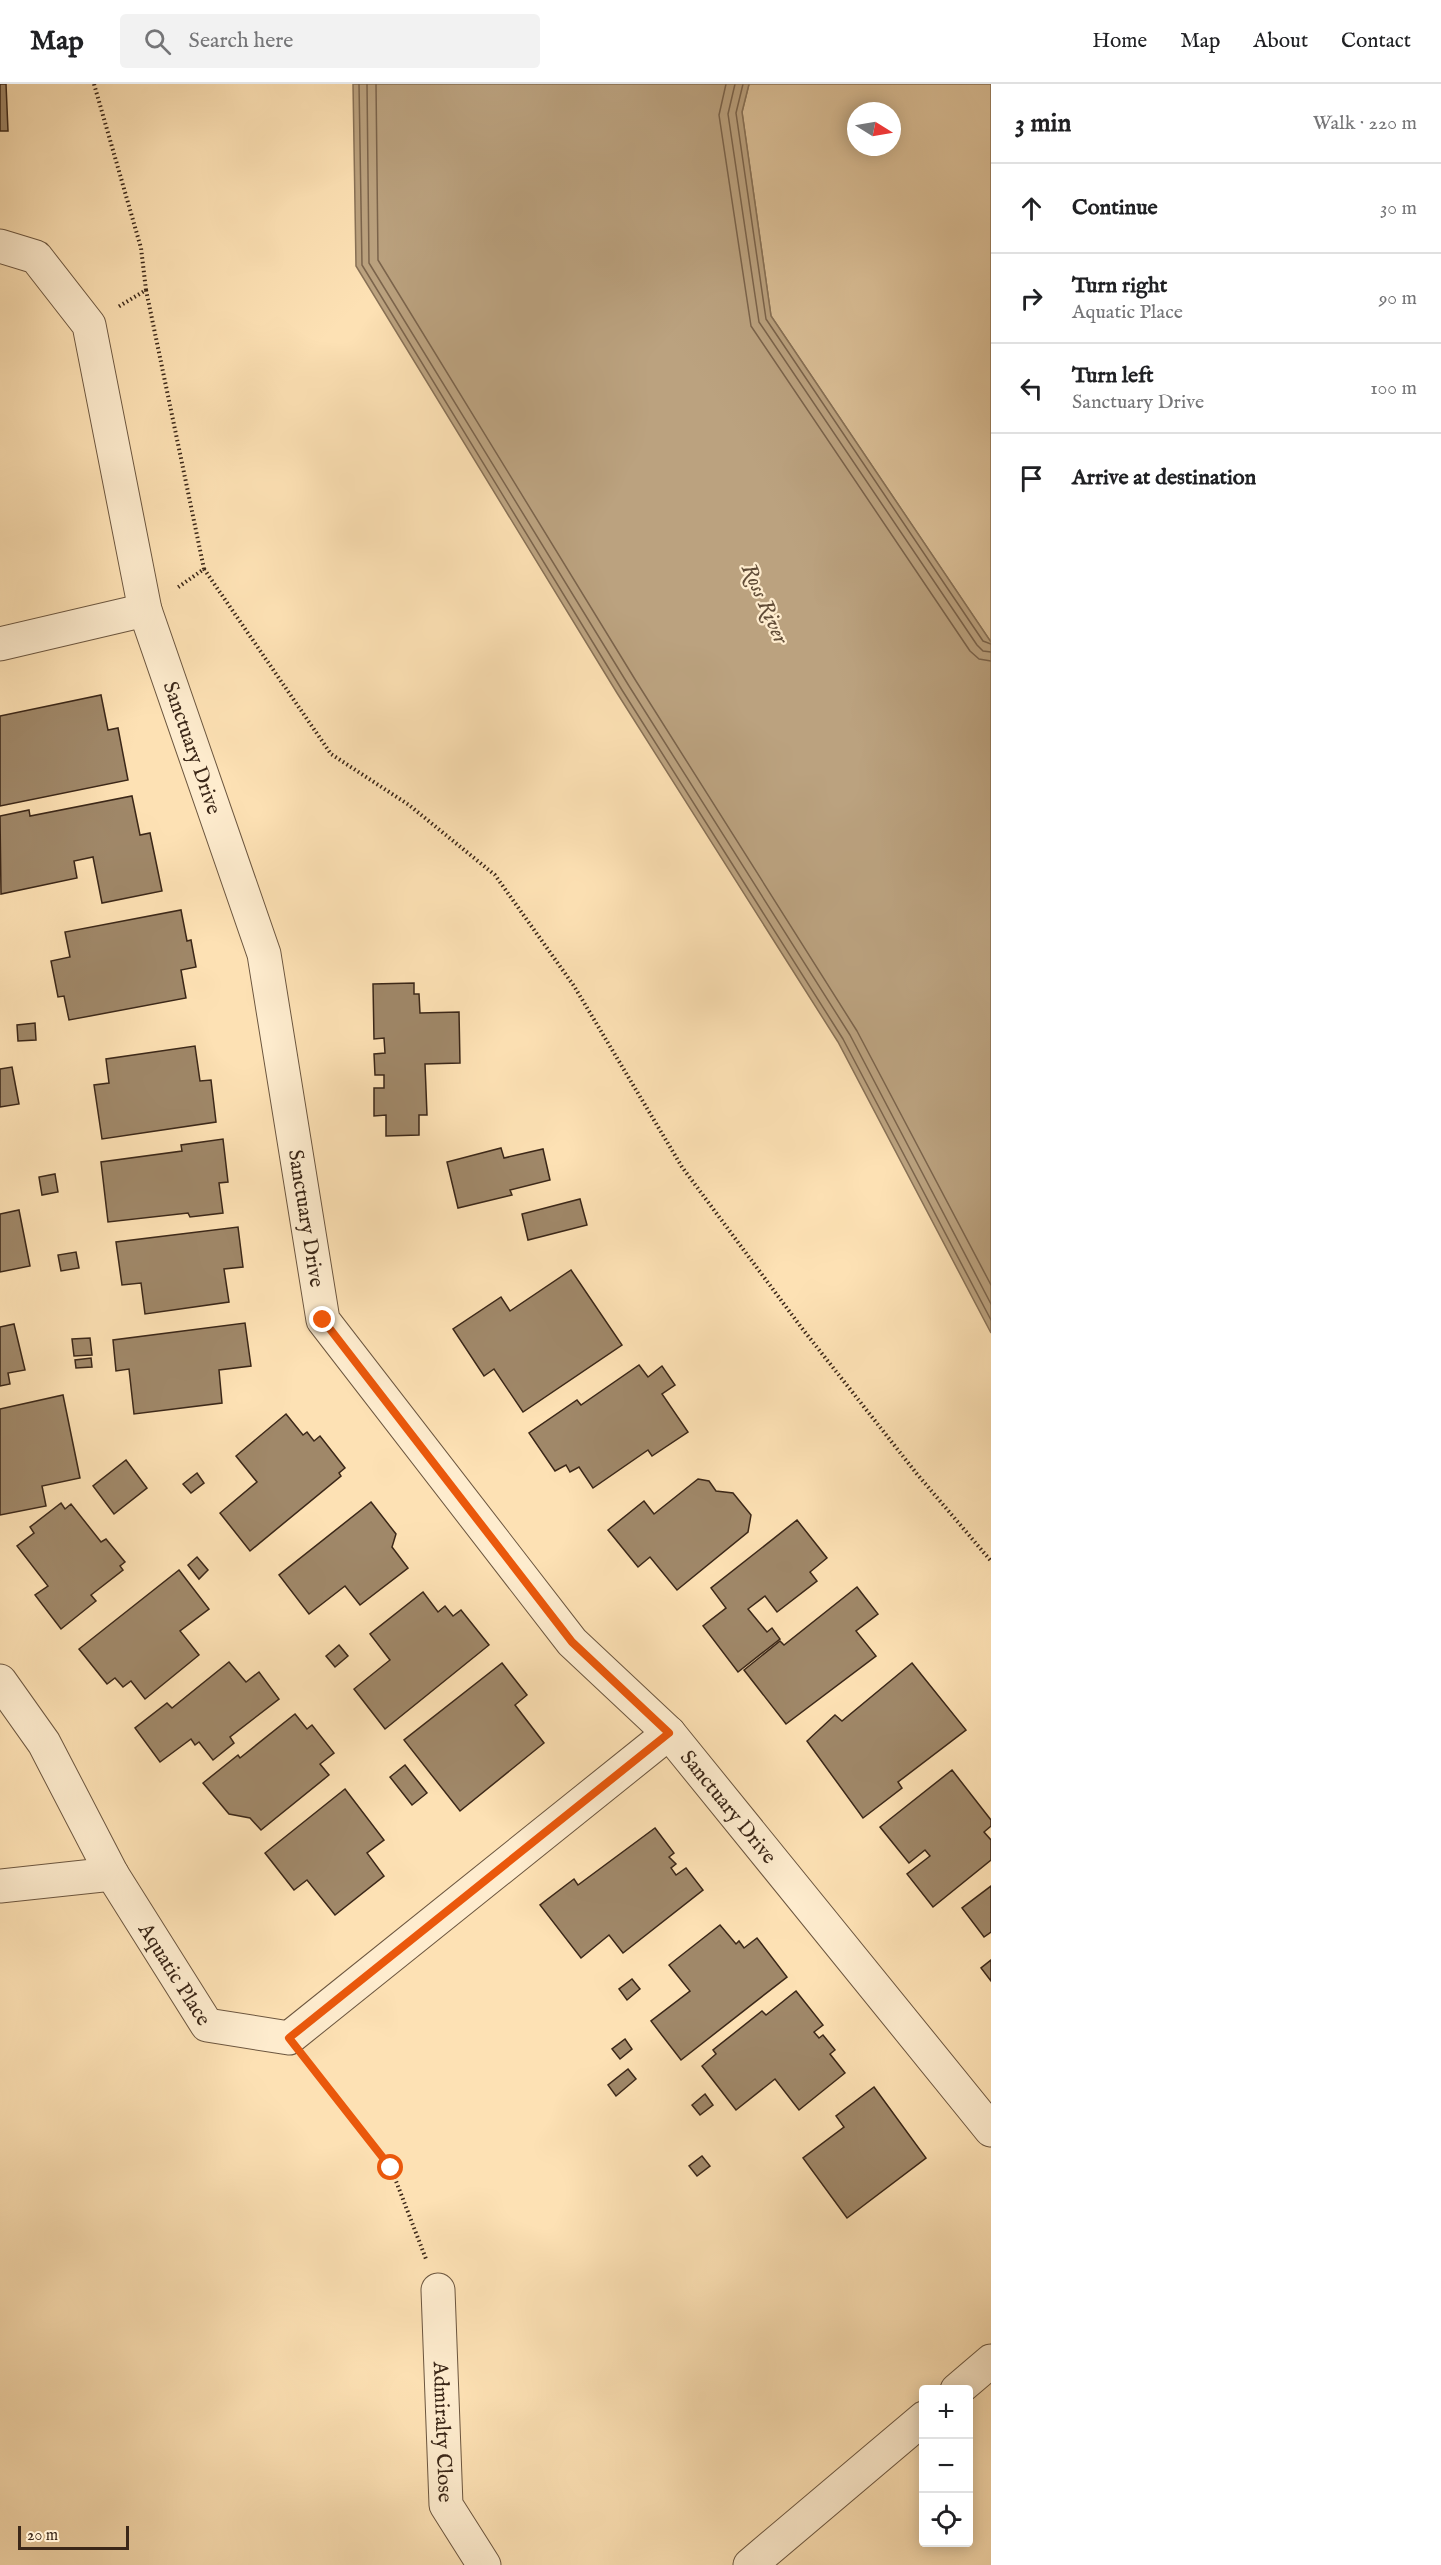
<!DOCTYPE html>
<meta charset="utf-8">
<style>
:root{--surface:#fff;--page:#f2f2f2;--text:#202124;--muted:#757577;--line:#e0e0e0}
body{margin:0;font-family:"IM FELL English",serif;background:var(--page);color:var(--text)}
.controls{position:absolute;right:18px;bottom:18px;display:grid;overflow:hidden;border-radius:6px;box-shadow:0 3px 15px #0003}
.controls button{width:54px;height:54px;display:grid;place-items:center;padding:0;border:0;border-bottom:2px solid var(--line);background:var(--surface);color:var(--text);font:30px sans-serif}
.compass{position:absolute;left:847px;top:18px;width:54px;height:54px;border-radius:50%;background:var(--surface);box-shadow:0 3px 15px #0003;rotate:101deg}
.scale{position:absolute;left:18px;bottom:15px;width:111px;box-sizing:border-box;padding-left:6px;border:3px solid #3b2718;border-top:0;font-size:16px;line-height:21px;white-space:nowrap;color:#3b2718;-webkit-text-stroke:4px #feecce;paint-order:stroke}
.stop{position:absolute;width:18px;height:18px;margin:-14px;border:4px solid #ea580c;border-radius:50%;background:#fff}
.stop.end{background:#ea580c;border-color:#fff;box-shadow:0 2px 6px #0008}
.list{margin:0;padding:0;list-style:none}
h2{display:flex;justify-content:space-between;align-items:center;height:78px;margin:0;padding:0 24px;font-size:26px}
h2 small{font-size:20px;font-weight:400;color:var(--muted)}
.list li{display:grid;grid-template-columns:39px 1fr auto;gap:18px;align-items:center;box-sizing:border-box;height:90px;padding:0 24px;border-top:2px solid var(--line)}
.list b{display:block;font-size:22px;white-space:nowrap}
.list p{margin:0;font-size:20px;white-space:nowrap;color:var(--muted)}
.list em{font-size:20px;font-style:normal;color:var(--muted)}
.icon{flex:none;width:33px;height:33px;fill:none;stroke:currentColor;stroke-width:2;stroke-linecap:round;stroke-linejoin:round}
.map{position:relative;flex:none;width:991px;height:2481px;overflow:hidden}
header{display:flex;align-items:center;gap:36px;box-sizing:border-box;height:84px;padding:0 30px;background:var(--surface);border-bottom:2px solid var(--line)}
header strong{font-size:28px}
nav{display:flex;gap:33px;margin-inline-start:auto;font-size:21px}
.search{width:420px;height:54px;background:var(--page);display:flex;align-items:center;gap:15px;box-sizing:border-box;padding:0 21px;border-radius:6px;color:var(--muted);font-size:22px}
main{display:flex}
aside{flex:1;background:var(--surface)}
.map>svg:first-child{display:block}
</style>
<header>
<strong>Map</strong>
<div class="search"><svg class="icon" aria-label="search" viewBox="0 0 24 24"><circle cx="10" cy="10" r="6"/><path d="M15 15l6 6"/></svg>Search here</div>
<nav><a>Home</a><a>Map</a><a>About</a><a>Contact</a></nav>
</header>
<main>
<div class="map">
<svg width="991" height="2481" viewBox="0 0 991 2481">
<rect width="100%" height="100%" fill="#fde1b4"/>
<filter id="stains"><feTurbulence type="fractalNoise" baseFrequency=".00333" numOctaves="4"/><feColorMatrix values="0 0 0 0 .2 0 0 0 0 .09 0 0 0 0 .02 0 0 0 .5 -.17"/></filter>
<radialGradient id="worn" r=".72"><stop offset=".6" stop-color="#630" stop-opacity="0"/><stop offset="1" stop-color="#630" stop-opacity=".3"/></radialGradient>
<!-- green -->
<path fill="#dcc199" stroke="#8c7458" stroke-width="1.5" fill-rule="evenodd" d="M749 0H991V558L771 232 742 28ZM856 27H892V63H856Z"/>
<!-- water -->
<polygon fill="#bba27f" stroke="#887156" stroke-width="1.5" points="353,0 749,0 742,28 771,232 991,558 991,1249 838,958 617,609 356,182"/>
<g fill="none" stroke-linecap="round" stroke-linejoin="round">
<!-- shore -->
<g stroke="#7b644c" stroke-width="1.5">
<polyline points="359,0 362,181 622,606 843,955 991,1236"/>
<polyline points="367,0 369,179 629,602 850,951 991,1220"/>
<polyline points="376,0 378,176 636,597 857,947 991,1201"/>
<polyline points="726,0 719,31 751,242 970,567 979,575 991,577"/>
<polyline points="735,0 728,30 759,238 977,561 983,567 991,568"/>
<polyline points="743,0 736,29 766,235 983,557 991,560"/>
</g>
</g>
<!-- building -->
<g fill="#a08869" stroke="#3b2718" stroke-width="1.5">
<polygon points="0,0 6,0 8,47 0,47"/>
<polygon points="101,611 108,646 118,644 128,696 0,722 0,632"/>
<polygon points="132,712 140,751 150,749 162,807 102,819 93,773 74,777 77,794 1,810 0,732 29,726 30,732"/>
<polygon points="181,826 187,857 191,856 196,883 181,886 186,914 69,936 64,912 58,913 51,877 70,873 65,848"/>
<polygon points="414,899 414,910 419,910 420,929 459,928 460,979 425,980 427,1031 419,1031 419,1051 386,1052 386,1031 374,1032 374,1004 384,1004 384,991 375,991 374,970 385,969 384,954 374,955 373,900"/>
<polygon points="35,939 36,956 18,957 17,941"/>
<polygon points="195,962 200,997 211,996 216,1038 102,1055 94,1001 109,999 106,975"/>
<polygon points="12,983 19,1020 0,1023 0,985"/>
<polygon points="223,1055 228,1098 219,1099 223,1129 190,1133 188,1129 108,1138 101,1078 182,1067 181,1061"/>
<polygon points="501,1064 504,1074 543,1065 550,1096 510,1106 512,1111 458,1124 447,1078"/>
<polygon points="55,1090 58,1108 42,1111 39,1093"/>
<polygon points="580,1115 587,1141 528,1156 522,1130"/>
<polygon points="19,1126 30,1182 0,1188 0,1130"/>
<polygon points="238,1143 243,1183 224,1185 229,1218 145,1230 141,1199 122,1201 116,1158"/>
<polygon points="76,1168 79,1184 61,1187 58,1171"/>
<polygon points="571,1186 622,1261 523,1328 494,1285 484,1292 453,1245 501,1213 510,1227"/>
<polygon points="245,1239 251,1282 219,1286 222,1319 134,1330 129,1285 116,1287 113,1256"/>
<polygon points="14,1240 25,1286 8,1289 10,1300 0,1302 0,1243"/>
<polygon points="90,1254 92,1271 74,1272 72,1255"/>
<polygon points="91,1274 92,1283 76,1284 75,1276"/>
<polygon points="639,1281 648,1293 662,1282 675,1301 662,1310 688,1348 652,1372 648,1366 593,1404 579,1383 570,1388 566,1381 555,1387 529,1349 577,1316 581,1321"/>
<polygon points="63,1311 80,1394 42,1402 46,1422 0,1431 0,1325"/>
<polygon points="286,1330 303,1351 307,1348 314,1357 320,1352 345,1384 339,1389 341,1392 250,1467 220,1429 257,1398 236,1372"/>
<polygon points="126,1376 147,1404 114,1430 93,1402"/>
<polygon points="197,1389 204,1399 191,1409 183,1400"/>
<polygon points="698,1395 709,1397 716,1407 733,1409 751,1431 748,1448 677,1506 650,1473 638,1483 608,1446 644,1417 654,1430"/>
<polygon points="371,1418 396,1450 392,1463 408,1484 360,1521 345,1502 309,1530 279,1491"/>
<polygon points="61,1419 65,1425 71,1420 101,1458 106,1455 125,1478 120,1482 123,1486 91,1511 96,1517 61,1545 35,1511 48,1502 17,1462 34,1449 30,1443"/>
<polygon points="797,1436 827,1474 810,1488 817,1497 777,1528 765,1512 748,1525 767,1548 772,1544 780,1555 738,1588 703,1542 726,1524 711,1504"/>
<polygon points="197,1473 208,1486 199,1495 188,1481"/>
<polygon points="179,1486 209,1525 180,1547 199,1571 145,1615 131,1597 123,1603 115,1594 107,1600 79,1565"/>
<polygon points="857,1503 878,1530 856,1547 876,1572 786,1640 744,1586 780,1557 784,1561"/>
<polygon points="423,1508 438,1528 445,1522 453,1532 461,1526 489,1561 385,1645 354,1605 390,1576 370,1550"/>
<polygon points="339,1561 348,1572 335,1583 326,1572"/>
<polygon points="229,1578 246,1598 259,1588 279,1615 230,1653 234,1659 213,1676 199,1658 195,1661 191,1655 160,1678 135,1644 167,1619 172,1624"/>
<polygon points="502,1579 527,1611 515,1621 544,1659 460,1727 404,1656"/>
<polygon points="912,1579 966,1646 898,1698 902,1704 863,1734 807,1657 835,1631 842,1637"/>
<polygon points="295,1630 307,1645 312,1641 334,1669 320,1680 329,1691 261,1746 250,1734 229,1730 203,1699 238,1671 240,1674"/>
<polygon points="405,1681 427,1709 412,1721 390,1693"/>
<polygon points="952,1686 991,1736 991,1742 984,1748 991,1756 991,1776 933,1823 907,1790 930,1772 925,1766 909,1779 880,1743"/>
<polygon points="345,1705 384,1756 367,1769 384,1792 335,1831 307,1796 294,1806 265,1769"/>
<polygon points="655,1744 674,1769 669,1773 676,1780 671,1784 676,1791 686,1784 703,1806 623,1869 609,1851 581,1874 540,1821 574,1795 578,1801"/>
<polygon points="991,1802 991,1848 984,1853 962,1824"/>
<polygon points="720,1841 736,1860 739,1857 744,1864 757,1854 787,1893 681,1976 651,1937 690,1907 669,1881"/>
<polygon points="991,1876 991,1897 981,1884"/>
<polygon points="632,1895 640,1905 627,1916 619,1905"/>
<polygon points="796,1907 823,1941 814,1948 819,1954 823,1951 835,1966 830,1970 845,1989 799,2026 775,1995 736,2026 702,1982 716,1970 713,1966 762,1927 766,1931"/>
<polygon points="625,1955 632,1965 620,1975 612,1965"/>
<polygon points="628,1985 636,1995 616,2012 608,2001"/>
<polygon points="874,2003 926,2074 847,2134 803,2074 844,2043 836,2032"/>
<polygon points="705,2010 713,2021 700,2031 692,2021"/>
<polygon points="702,2072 710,2082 697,2092 689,2082"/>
</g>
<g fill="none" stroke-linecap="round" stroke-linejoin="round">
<defs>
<g id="minor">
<path id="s1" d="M0 162 36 173 89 241 145 526 264 870 323 1236 572 1558 669 1649 991 2046"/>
<polyline points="0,560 145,526"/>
<path id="s2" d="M0 1597 44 1659 112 1790 207 1941 289 1954 669 1649"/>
<polyline points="0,1802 112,1790"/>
<path id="s3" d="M438 2206 446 2421 484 2481"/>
<polyline points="957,2306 991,2277"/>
<polyline points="750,2481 924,2334"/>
</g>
</defs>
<!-- minor casing -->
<use href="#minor" stroke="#6c563f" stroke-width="35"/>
<!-- path -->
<g stroke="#3b2718" stroke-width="4" stroke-dasharray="1.5 3" stroke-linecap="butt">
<polyline points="94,0 141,164 146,206 118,223"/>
<polyline points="146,206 204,485 177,504"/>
<polyline points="204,485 331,670 409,721 495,791 574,902 682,1083 801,1243 917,1390 991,1477"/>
<polyline points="311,1982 391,2084 426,2175"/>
</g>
<!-- minor -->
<use href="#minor" stroke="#feecce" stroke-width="33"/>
</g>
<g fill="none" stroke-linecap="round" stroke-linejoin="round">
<!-- route -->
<polyline stroke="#ea580c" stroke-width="8" points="323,1236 572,1558 669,1649 289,1954 391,2084"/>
</g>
<g text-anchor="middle" stroke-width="4.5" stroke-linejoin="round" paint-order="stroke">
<!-- street labels -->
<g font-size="21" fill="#3b2718" stroke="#feecce">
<text dy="7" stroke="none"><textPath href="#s1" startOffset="560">Sanctuary Drive</textPath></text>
<text dy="7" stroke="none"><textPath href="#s1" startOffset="1046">Sanctuary Drive</textPath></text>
<text dy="7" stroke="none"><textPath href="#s1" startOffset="1784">Sanctuary Drive</textPath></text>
<text dy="7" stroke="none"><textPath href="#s2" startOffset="342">Aquatic Place</textPath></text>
<text dy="7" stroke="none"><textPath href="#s3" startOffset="142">Admiralty Close</textPath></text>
</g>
<!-- water labels -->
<g font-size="22" font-style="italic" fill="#614c37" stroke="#feecce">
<text transform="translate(766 519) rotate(66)" y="8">Ross River</text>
</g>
</g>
<rect width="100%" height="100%" filter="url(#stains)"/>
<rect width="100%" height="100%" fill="url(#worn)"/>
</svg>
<div class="controls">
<button>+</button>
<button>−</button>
<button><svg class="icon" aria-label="locate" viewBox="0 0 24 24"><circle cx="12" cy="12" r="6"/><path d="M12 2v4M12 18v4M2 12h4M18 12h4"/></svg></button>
</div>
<svg class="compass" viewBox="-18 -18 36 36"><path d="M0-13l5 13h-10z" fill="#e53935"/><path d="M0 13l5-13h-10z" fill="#757577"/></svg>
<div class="scale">20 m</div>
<div class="stop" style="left:391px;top:2084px"></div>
<div class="stop end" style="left:323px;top:1236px"></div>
</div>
<aside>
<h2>3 min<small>Walk · 220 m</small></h2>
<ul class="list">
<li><svg class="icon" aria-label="ahead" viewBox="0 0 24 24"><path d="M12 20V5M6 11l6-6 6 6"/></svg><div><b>Continue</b></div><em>30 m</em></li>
<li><svg class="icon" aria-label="right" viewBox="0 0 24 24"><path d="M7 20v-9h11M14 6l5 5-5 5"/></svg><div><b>Turn right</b><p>Aquatic Place</p></div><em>90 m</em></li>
<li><svg class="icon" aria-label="left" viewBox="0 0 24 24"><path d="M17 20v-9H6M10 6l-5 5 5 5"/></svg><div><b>Turn left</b><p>Sanctuary Drive</p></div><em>100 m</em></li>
<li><svg class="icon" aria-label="arrive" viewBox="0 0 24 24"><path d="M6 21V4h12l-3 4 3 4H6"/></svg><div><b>Arrive at destination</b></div></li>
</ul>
</aside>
</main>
